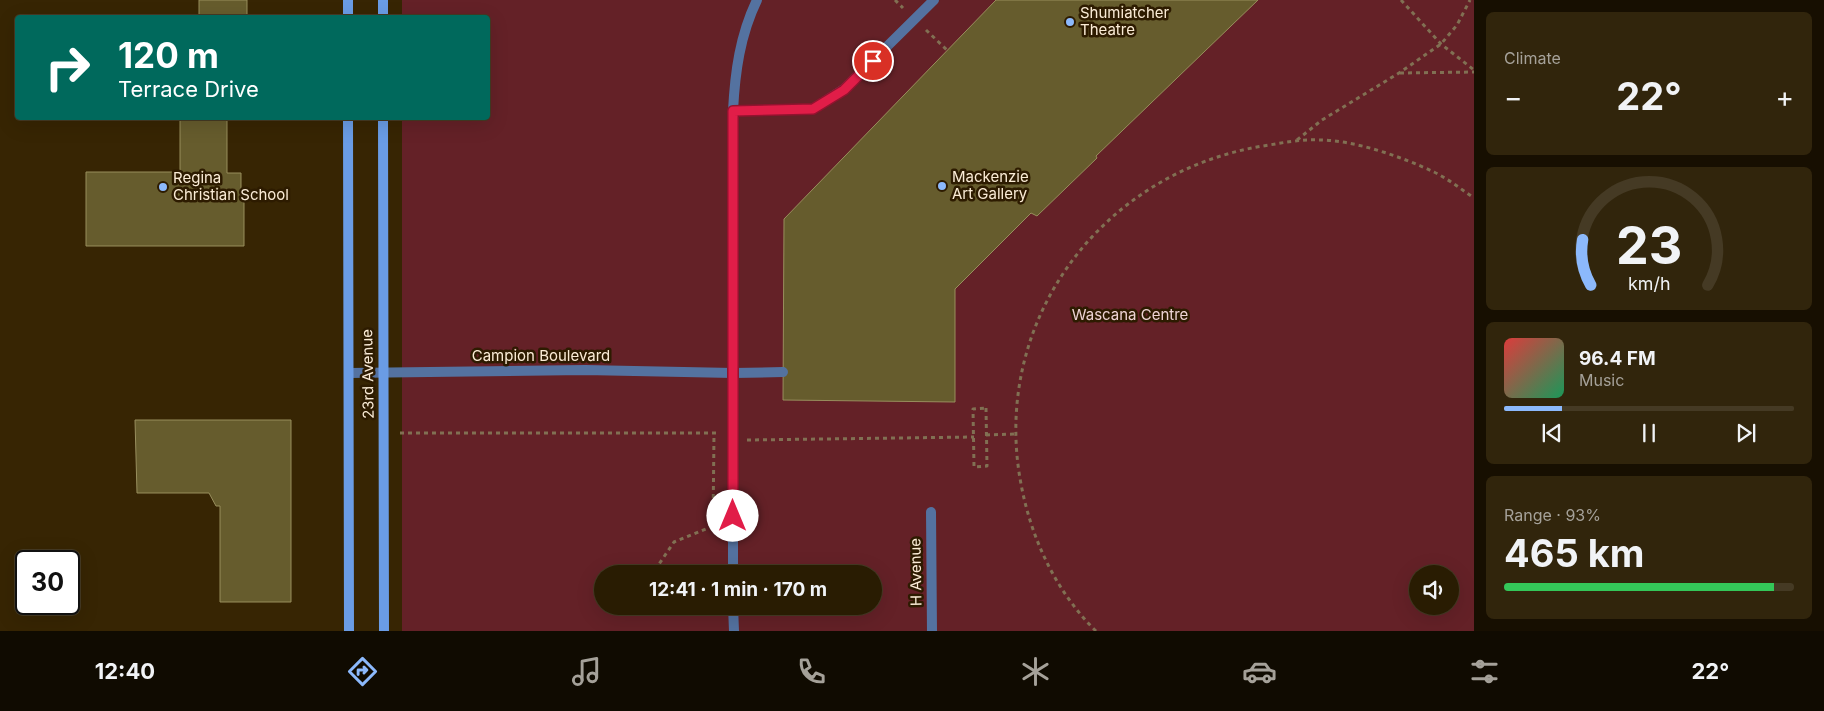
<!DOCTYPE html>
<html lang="en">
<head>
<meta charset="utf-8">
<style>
  :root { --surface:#291c02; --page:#31250c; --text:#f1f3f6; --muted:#a5a199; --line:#453a24; --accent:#8cb9fc }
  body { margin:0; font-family:Inter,sans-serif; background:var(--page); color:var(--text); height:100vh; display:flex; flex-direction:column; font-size:19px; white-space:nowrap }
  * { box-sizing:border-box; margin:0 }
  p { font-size:16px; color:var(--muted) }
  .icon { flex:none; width:28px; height:28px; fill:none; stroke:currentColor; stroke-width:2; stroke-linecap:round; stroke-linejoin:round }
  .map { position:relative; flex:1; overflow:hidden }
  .side { display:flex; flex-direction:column; gap:12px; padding:12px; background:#170f01; width:350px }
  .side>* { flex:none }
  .guide { position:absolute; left:15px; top:15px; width:475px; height:105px; border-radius:5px; box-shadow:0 5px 20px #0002,0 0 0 1px var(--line); background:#00695c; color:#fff; overflow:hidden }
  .buttons { position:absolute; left:1409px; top:565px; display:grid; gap:10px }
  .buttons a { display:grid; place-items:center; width:50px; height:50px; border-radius:50%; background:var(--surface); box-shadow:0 5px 20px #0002,0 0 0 1px var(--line); font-size:25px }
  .speed { position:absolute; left:15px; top:550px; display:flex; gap:10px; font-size:25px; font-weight:700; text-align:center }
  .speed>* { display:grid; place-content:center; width:65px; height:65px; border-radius:50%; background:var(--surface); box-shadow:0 5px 20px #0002,0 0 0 1px var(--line); line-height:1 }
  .speed .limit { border:2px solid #111; border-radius:8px; background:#fff; color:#111 }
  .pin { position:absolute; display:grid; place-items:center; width:42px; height:42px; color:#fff; margin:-21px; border:2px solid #fff; border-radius:50%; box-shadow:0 1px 5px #0007 }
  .me { position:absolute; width:55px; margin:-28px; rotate:0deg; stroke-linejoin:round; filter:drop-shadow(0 0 4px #0008) }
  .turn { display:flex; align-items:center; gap:18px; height:105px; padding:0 20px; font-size:22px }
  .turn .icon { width:65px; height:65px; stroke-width:2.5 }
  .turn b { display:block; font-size:35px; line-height:42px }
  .big { font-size:38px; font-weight:700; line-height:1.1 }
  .side .widget { flex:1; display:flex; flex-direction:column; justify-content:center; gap:8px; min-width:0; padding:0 18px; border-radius:8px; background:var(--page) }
  .side .dial { align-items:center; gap:0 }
  .dial svg { height:130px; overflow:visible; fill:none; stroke:var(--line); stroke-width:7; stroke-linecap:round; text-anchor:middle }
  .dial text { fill:var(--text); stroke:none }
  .song { display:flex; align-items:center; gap:15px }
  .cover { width:60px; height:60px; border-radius:8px; background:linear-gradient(135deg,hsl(0 70% 55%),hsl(150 70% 35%)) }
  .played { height:5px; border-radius:2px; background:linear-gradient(90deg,var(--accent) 20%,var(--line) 20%) }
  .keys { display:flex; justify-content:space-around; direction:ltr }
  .heat { display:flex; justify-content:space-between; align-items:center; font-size:28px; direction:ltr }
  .charge { height:8px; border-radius:4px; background:linear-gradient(90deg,#34c759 93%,var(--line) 0) }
  .trip { position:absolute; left:594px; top:565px; width:288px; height:50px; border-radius:25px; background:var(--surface); box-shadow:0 5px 20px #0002,0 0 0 1px var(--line); font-weight:700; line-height:50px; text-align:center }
  .tabs { display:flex; height:80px; justify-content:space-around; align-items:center; background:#100b01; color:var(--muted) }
  .tabs .icon { width:35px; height:35px }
  .tabs .selected { color:var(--accent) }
  .tabs b { font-size:22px; color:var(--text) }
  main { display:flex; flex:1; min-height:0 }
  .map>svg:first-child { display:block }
  .green { fill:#642127; fill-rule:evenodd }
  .building { fill:#665c2d; stroke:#988e5d }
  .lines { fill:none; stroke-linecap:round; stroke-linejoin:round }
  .path { stroke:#817053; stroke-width:3; stroke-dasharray:4 4; stroke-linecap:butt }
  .service { stroke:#5472a0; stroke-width:10 }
  .minor { stroke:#5472a0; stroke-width:10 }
  .secondary { stroke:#6a9ce5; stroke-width:10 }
  .route-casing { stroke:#92132f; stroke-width:12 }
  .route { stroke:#e11d48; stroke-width:9 }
  .poi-dot { fill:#8cb9fc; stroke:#2d1b00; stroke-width:2 }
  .labels { text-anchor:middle; stroke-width:5; stroke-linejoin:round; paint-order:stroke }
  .poi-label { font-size:15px; fill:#fbecd6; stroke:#2d1b00; text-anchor:start }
  .park-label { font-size:15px; fill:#edd3d3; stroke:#2d1b00 }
  .street-label { font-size:15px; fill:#fbecd6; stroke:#2d1b00 }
</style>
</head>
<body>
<main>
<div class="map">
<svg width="1474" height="631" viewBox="0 0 1474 631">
  <rect width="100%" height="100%" fill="#372503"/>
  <path class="green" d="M402 0H1474V631H402V118H488V18L402 17ZM602 574H872V606H602ZM1418 574H1450V606H1418Z"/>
  <path class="building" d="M199 0H247V18H199Z
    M996 0H1258L1096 156 1097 158 1037 216 1031 213 955 289V402L783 400 784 219Z
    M180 118H227V173H241V200H244V246H86V172H180Z
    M135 420H291V602H220V506H216L209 493H137Z"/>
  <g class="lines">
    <path class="path" d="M895 0 903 8
      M1401 0 1441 44 1474 70
      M926 30 947 50
      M1400 73 1474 72
      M1297 140 1322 120 1399 73 1441 44 1457 25 1470 0
      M986 408 987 466 974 467 973 409Z
      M400 433H718
      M986 435 1015 434
      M747 440 974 437
      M655 570 674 542 713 526 714 433
      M1096 631C1056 592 1031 538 1021 484 990 321 1102 172 1263 146 1282 143 1300 139 1319 140 1355 140 1402 157 1434 172 1448 179 1461 189 1474 198"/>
    <path class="service" d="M733 111 813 109 844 89 934 0
      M349 373 585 370 733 373 783 372
      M931 512 932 631"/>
    <path class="minor" d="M733 574V111C735 72 740 35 757 0
      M733 606 734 631"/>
    <path class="secondary" d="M348 0V18
      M383 18V0
      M348 118 349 631
      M383 118 384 631"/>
  </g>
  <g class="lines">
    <defs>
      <path id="route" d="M733 516V111L813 109 844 90 873 61"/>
    </defs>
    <use href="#route" class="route-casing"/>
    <use href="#route" class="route"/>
  </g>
  <g class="poi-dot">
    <circle cx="1070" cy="22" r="5"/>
    <circle cx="942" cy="186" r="5"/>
    <circle cx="163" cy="187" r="5"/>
  </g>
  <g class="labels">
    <g class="poi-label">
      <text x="1080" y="18">Shumiatcher<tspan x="1080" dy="17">Theatre</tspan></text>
      <text x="952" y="182">Mackenzie<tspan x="952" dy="17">Art Gallery</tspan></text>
      <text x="173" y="183">Regina<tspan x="173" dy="17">Christian School</tspan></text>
    </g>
    <g class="park-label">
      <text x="1130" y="320">Wascana Centre</text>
    </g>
    <g class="street-label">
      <text x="541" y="361">Campion Boulevard</text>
      <text transform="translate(368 374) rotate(-91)" y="5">23rd Avenue</text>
      <text transform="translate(916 572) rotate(-91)" y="5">H Avenue</text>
    </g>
  </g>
</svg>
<div class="buttons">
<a><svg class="icon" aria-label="sound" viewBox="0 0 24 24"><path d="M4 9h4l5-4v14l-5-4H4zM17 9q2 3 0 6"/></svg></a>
</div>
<div class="speed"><div class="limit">30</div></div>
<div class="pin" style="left:873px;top:61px;background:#d93025"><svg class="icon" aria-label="arrive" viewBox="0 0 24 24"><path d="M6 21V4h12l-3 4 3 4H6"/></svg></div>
<svg class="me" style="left:733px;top:516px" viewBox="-20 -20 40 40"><circle r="19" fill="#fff"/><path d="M0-13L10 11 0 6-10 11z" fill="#e11d48"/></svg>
<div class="trip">12:41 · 1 min · 170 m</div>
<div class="guide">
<div class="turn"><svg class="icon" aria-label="right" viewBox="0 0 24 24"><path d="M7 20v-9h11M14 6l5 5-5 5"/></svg><div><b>120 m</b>Terrace Drive</div></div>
</div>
</div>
<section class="side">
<div class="widget"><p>Climate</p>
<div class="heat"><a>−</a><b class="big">22°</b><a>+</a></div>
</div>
<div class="widget dial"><svg viewBox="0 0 100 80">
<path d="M14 69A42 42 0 1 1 86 69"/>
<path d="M14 69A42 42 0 0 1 9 41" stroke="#8cb9fc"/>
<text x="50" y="56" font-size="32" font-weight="700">23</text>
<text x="50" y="72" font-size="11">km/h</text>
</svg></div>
<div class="widget">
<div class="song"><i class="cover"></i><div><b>96.4 FM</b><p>Music</p></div></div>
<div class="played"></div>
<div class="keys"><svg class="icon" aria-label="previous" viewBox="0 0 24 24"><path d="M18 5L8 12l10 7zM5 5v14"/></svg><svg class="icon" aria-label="pause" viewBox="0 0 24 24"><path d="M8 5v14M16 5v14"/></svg><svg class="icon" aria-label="next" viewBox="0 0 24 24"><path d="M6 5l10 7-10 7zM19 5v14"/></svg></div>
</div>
<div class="widget"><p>Range · 93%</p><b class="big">465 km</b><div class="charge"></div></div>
</section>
</main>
<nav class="tabs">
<b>12:40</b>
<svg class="icon selected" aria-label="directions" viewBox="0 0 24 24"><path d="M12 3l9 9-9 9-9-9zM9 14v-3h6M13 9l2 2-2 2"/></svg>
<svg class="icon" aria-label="music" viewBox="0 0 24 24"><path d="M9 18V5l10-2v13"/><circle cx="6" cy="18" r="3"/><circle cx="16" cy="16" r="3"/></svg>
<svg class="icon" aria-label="phone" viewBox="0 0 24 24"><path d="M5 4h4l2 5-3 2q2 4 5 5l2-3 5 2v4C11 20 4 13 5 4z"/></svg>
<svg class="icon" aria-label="climate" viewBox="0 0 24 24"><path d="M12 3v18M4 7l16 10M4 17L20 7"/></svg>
<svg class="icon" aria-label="car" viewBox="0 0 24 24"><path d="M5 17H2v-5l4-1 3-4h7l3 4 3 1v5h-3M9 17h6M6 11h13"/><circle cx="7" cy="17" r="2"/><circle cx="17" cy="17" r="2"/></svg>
<svg class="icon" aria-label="filters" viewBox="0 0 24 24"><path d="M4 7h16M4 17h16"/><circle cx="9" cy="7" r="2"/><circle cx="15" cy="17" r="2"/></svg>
<b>22°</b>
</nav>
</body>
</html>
